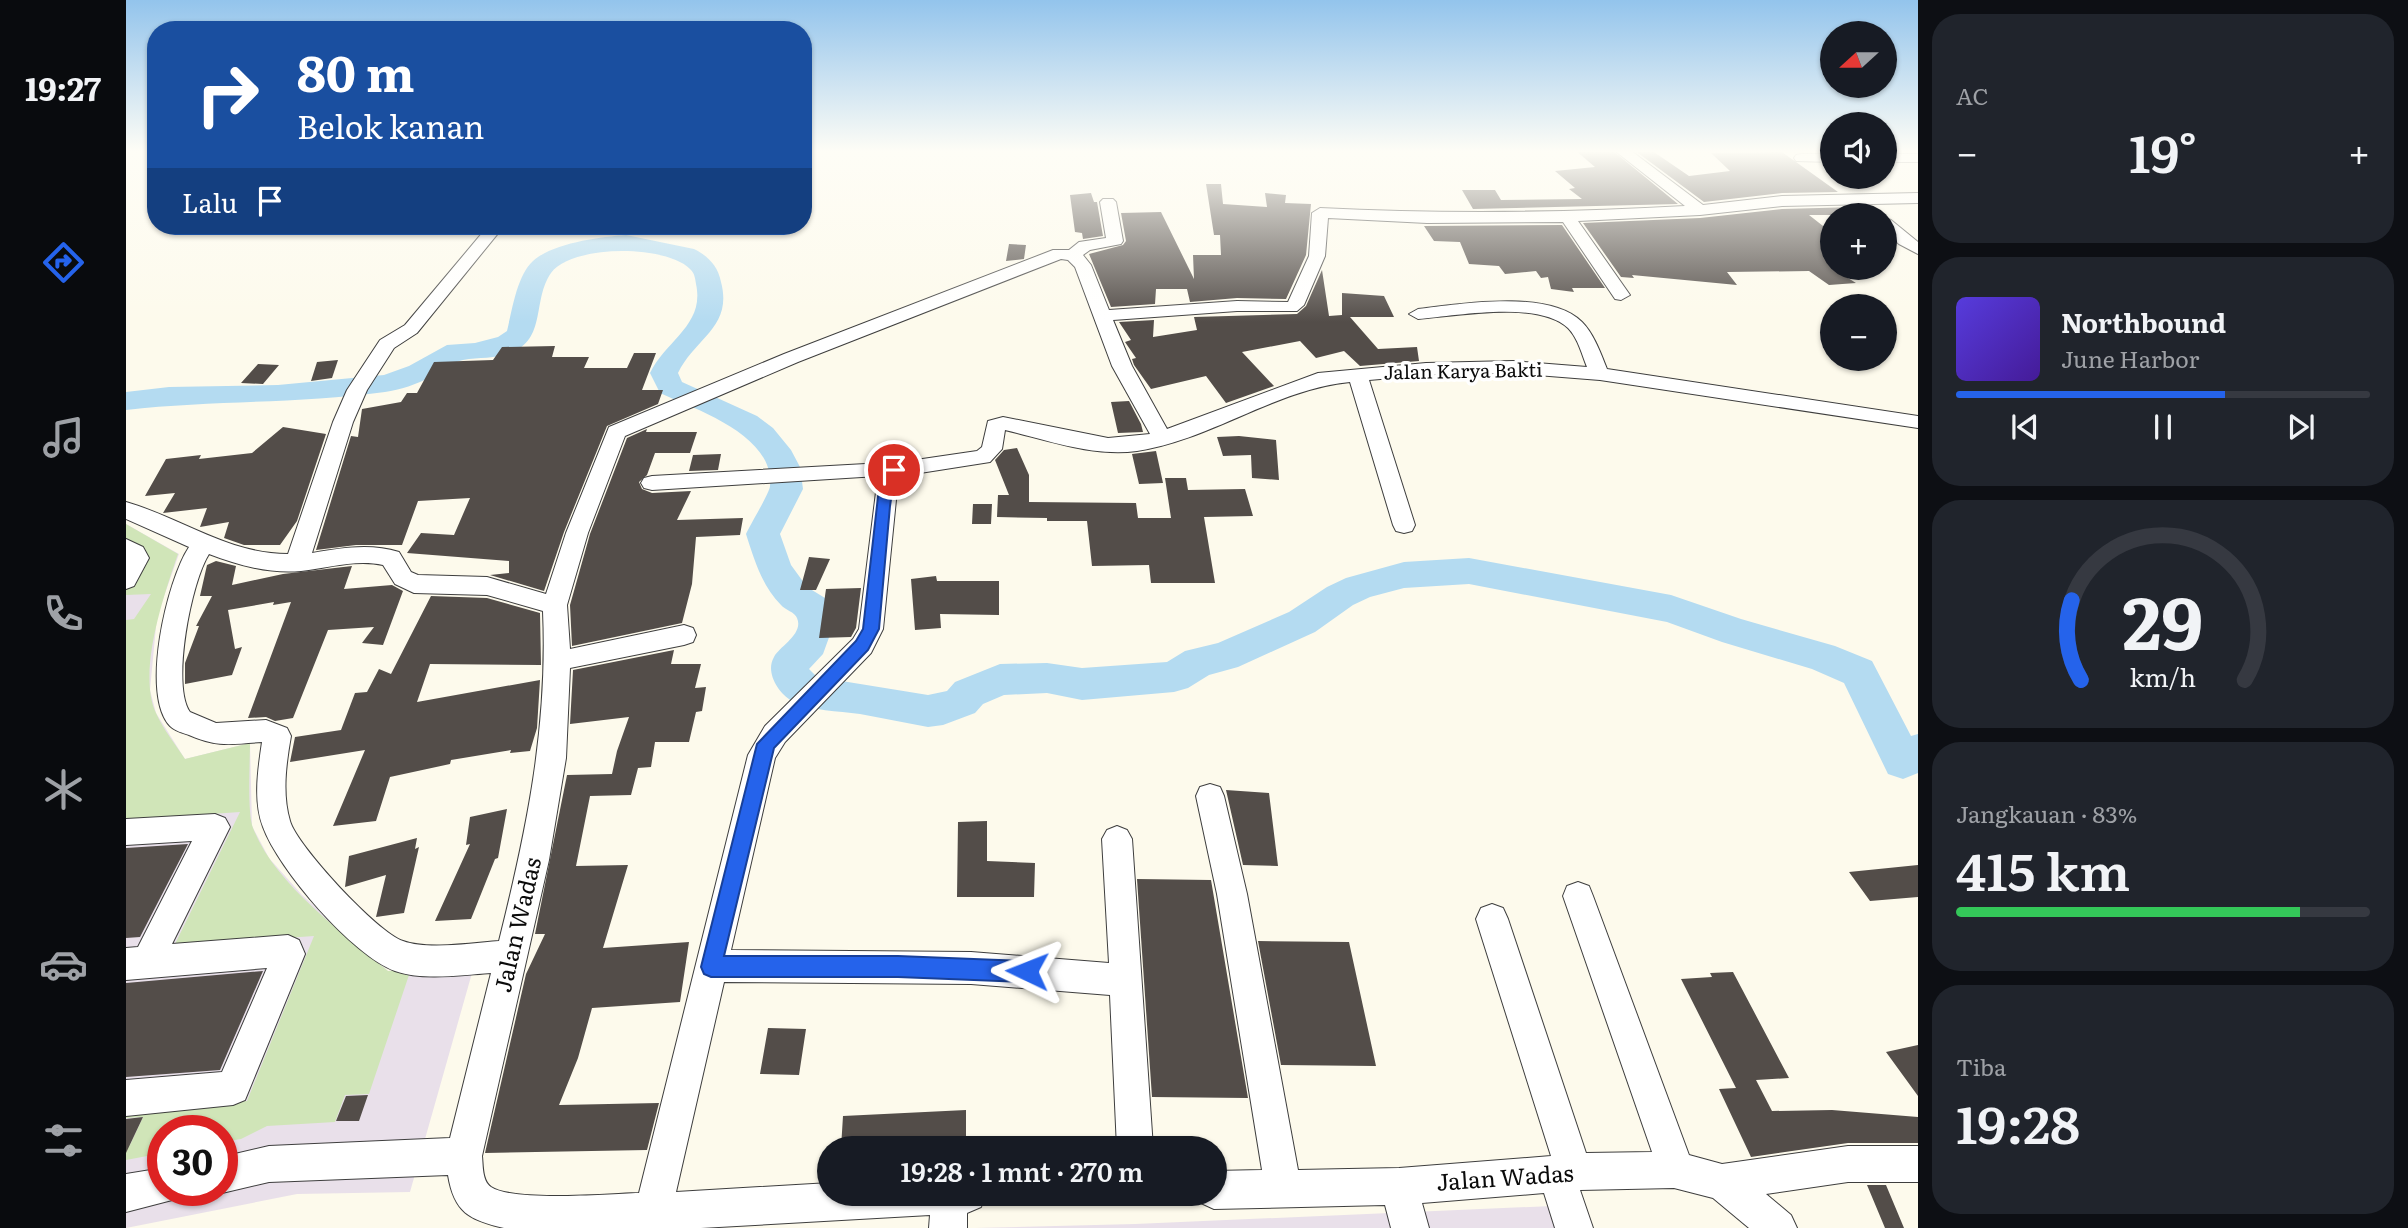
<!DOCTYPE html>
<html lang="id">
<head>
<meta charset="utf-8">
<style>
  :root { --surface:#171b24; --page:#20242c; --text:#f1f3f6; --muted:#9ea1a6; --line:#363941; --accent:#2563eb }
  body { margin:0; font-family:Literata,serif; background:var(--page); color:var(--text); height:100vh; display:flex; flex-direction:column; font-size:26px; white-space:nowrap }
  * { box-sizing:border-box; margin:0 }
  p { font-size:23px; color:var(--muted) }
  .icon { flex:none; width:38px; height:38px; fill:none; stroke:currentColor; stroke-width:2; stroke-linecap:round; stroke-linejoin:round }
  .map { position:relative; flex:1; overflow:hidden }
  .sheet { display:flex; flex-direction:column; gap:14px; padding:14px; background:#0d0f14; width:490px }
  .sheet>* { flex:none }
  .hud { position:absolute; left:21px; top:21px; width:665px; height:214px; border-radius:28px; box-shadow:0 2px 5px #0004; background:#1a4fa0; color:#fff; overflow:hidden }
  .needle { width:46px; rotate:249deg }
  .buttons { position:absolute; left:1694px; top:21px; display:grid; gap:14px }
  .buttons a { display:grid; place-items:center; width:77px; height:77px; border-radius:50%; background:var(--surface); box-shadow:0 2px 5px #0004; font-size:35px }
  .speed { position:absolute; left:21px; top:1115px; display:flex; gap:14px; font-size:35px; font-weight:700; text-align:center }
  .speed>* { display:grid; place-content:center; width:91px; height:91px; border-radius:50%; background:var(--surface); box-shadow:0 2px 5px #0004; line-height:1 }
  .speed .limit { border:10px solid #d22; background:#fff; color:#111 }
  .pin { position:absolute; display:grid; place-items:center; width:60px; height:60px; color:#fff; margin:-30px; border:4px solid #fff; border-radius:50%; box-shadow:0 2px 7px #0007 }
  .me { position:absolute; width:77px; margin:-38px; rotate:272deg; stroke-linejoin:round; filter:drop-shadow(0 0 5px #0008) }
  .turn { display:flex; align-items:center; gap:24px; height:147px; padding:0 35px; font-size:32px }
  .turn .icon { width:91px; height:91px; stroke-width:2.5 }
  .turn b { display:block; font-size:49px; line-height:60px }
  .then { display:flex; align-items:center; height:66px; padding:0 35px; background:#0003; gap:14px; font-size:26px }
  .big { font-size:52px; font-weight:600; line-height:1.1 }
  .sheet .tile { flex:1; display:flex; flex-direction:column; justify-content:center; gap:10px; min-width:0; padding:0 24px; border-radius:28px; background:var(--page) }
  .sheet .dial { align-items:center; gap:0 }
  .dial svg { height:182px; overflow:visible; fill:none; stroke:var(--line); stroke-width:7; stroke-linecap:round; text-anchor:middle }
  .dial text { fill:var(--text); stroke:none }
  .song { display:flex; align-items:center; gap:21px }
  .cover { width:84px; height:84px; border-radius:10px; background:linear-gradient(135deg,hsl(250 70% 55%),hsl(260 70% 35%)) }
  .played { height:7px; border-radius:4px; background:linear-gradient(90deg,var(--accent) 65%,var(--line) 65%) }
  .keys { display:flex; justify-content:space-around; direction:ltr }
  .heat { display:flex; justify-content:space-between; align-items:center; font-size:38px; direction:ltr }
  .charge { height:10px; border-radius:5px; background:linear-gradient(90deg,#34c759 83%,var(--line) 0) }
  .trip { position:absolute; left:691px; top:1136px; width:410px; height:70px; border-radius:35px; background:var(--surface); box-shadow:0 2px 5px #0004; font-weight:600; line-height:70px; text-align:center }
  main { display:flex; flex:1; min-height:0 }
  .dock { display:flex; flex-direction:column; width:126px; justify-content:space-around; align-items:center; background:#090b0e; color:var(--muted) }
  .dock .icon { width:49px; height:49px }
  .dock .active { color:var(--accent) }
  .dock b { font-size:32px; color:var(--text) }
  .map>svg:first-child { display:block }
  .industrial { fill:#e9e0ea; fill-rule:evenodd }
  .green { fill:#d0e5b8 }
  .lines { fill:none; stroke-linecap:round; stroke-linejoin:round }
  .river { fill:#b4dbf1; fill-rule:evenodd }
  .building { fill:#534d49 }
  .minor-casing { stroke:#3e3e3e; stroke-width:2 }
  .minor { fill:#fff; fill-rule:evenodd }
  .route { fill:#2563eb; stroke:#184099; stroke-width:2 }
  .labels { text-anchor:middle; stroke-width:7; stroke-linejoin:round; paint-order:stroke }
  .street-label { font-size:19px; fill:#0b0b0b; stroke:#fff }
  .near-street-label { font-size:23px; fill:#0b0b0b; stroke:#fff }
</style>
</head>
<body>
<main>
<nav class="dock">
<b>19:27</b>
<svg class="icon active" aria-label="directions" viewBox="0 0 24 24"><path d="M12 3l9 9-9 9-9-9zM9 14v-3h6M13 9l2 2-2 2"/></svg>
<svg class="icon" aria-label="music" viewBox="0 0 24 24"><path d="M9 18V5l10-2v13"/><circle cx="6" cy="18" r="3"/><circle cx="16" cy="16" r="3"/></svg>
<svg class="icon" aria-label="phone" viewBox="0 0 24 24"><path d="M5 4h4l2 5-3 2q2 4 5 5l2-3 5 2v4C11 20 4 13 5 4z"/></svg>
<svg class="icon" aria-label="climate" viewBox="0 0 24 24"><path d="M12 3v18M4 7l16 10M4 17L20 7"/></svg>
<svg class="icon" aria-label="car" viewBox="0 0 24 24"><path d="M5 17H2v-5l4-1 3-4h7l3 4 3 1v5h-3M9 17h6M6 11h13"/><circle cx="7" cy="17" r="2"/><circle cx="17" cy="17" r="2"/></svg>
<svg class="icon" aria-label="filters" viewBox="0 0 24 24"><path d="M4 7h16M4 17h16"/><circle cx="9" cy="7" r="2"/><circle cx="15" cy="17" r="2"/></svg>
</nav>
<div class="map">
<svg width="1792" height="1228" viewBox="0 0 1792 1228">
  <rect width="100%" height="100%" fill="#fdfaec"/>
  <path class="industrial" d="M0 524 53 554 31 616 24 690 30 713 59 759 124 743 126 826 143 858 176 895 262 971 321 966 346 973 284 1192 171 1194 0 1228ZM37 1130H96V1190H37Z
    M1449 1205 1457 1228H848L1009 1224Z"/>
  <path class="green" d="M0 524 52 554C38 595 11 672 30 713 37 729 50 745 59 759L124 743C124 763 121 812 127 828 149 885 217 932 262 971L285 969 243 1094 219 1095 209 1122 141 1126 115 1139 96 1142V1130H37V1153L0 1160V1145H4L17 1117 0 1118V1111L121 1101 188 936 48 946 114 812 0 820V620L8 619 25 594 0 595V590L20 561 21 553 0 539Z"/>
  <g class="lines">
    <path class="river" d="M500 235 568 249C582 256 592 266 595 282 607 327 569 338 552 373L556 382 631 416 647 428 665 450 674 467 677 489 654 534 665 565 681 587 699 598 709 621 697 654 683 669 691 677 802 695 821 691 829 682 874 664 921 663 956 668 1041 662 1059 651 1092 643 1163 612 1201 587 1220 578 1278 562 1343 558 1545 595 1615 619 1709 646 1746 661 1785 736 1792 734V773L1777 779 1762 774 1718 683 1686 669 1596 642 1541 622 1343 584 1278 588 1244 597 1227 605 1189 632 1112 667 1083 675 1062 688 1048 692 956 700 921 693 878 695 857 704 849 713 817 725 802 727C779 723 757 718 734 714 711 711 687 711 666 701 652 693 639 672 648 657 654 646 678 634 671 618 669 612 659 610 655 605 636 586 628 559 620 534 624 525 644 492 644 486 649 435 569 409 534 393L524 373C540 340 579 325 570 284 569 278 569 274 564 269 541 245 446 244 425 273 406 300 421 340 384 353 369 359 353 357 337 360 327 362 315 372 305 377 291 384 274 390 259 392 173 404 86 400 0 410V392L43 387 152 385 258 375 283 366 321 345 349 343 372 337 381 331C386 311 391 275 407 261 427 243 474 237 500 235Z"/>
  </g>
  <path class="building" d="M1449 150H1486L1552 204 1347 209 1336 190H1369L1375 200 1456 199 1443 189 1449 188 1429 171 1469 167Z
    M1508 150H1525L1563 176 1604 171 1585 153 1656 152 1712 192 1656 193 1578 202Z
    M1080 184H1095L1097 204 1141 207 1139 193 1160 195 1159 203 1185 204 1180 255 1160 299 1111 298 1064 302 1061 289H1030L1029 304 985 307 963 254 997 245 1000 241 995 213 1035 212 1068 279 1067 255H1095L1094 235H1088Z
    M965 193 968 202H971L977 236 957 239 956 233 949 232 944 195Z
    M1730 207 1739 215H1683L1706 233V268L1730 283 1703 285 1683 271 1601 272 1611 285 1506 275 1508 278 1495 277 1457 223 1574 218 1656 209Z
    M1436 225 1479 288H1446L1448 292 1425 289 1422 277 1415 278 1410 271 1379 274 1373 266 1343 264 1334 242 1308 241 1298 226Z
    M883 244 900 245 898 259 880 261Z
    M1196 270 1203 316 1216 315V293L1258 296 1268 317H1224L1252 349 1291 347 1293 361 1234 366 1218 351 1190 358 1174 341 1116 352 1148 386 1100 403 1080 376 1025 389 1008 365 1006 359 1010 358 999 342 1005 340 993 322 1028 320 1027 337 1071 330 1068 317 1171 314 1180 306Z
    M429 346 426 357H463L458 368H501L508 353H530L516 390H537L532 404 481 426 438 532 418 591 364 575 383 573V561L281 553 295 533 328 535 344 498 292 501 276 545H230L190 550 225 436 232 437 236 409 275 402 281 393H291L308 362 367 360 376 347Z
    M212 360 206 378 185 381 191 362Z
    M132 364 153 365 137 384 115 383Z
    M1003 401 1015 424 1017 432 992 433 985 402Z
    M157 427 200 434 171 521 154 545H118L98 538 103 522 74 527 81 508 37 513 49 493 19 496 40 459 75 455 73 459 126 453Z
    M521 429 520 432H571L564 453H529L521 475 513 482 516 489 526 493 565 491 551 520 617 518 614 535 570 537 566 584 556 623 446 646 444 605 464 534 501 438Z
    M1113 436 1150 440 1153 480 1126 478 1125 455 1097 456 1091 437Z
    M891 448 903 475V502L1010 503 1012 518H1045L1039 478H1060L1062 490 1119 489 1127 516 1078 517 1089 583H1025L1023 565 966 566 961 521H921V518L871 517 872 495H883L869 460 878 450Z
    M1030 451 1037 483 1013 484 1006 454Z
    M595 454 592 470 563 471 567 455Z
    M847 504H866L865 524H846Z
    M683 557 704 559 690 590H674Z
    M90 561 110 566 106 585 157 574 226 566 218 589 266 585 277 591 257 645 236 643 248 627 202 630 167 718 149 721 140 717 122 718 165 602 147 605 148 602 102 610 109 649 116 647 106 675 59 684V663L73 626H70L86 596H74L81 565Z
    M810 576 811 581H873V615L814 614 815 628 789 630 785 579Z
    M735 588 730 628 725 637 693 638 700 589Z
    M305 596 361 598 414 613 415 665 304 664 291 702 414 680 411 728 404 751 384 753 385 750 325 760 324 764 264 777 250 821 207 826 239 750 164 762 169 737 215 730 229 693 241 692 253 669 265 674Z
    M548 650 545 664H575L569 688 580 687 576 711 570 712 563 742H529L525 767 512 768 505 795 464 796 450 866 502 865 477 948 563 942 554 1002 466 1008 452 1058 433 1105 533 1103 521 1150 359 1153 400 974 419 934H409L441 775 486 774 491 751 503 717 444 724 447 670Z
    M1100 790 1143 793 1152 866 1117 865Z
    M381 809 372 858 369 859 345 919 309 921 344 844 340 845 344 817Z
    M861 821V861L909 863 908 897H831L832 822Z
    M291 838 289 849 293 847 278 913 250 917 260 875 219 887 223 856Z
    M62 844 14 937 0 938V848Z
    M1792 865V897L1744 901 1723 872Z
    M1011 879 1085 880 1122 1098 1026 1097Z
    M1132 941 1223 942 1250 1066 1155 1065Z
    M137 971 94 1070 0 1077V983Z
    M1607 972 1663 1078 1630 1080 1646 1111 1706 1110 1792 1117V1143H1722L1625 1157 1593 1089 1610 1088 1555 979 1586 977 1584 973Z
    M642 1028 680 1029 673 1075 634 1074Z
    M1792 1045V1096L1760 1052Z
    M242 1095 233 1121H210L220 1096Z
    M840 1110V1148H715L717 1116Z
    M17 1117 0 1153V1119Z
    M1741 1185H1760L1778 1228H1759Z"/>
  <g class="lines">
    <defs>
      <path id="minor" d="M1488 150H1504L1577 205 1656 196 1792 193V203L1656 206 1574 215 1452 221 1504 295 1495 300 1489 299 1437 222 1301 223 1202 218 1199 256 1178 305 1171 311H1111L987 320 1006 366 1041 429 1192 373 1300 363 1387 361 1461 367C1456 355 1452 338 1442 328 1412 300 1330 316 1292 319L1283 314 1292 309C1334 304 1423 289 1456 322 1468 334 1475 354 1481 369L1792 416V428L1474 380 1387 373 1300 375 1243 380 1289 525 1286 531 1278 533 1270 531 1267 525 1224 382C1150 389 1085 440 1011 451 967 457 921 440 879 430L876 449 864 462 775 476 772 480 757 629 745 653 659 742 649 758 605 950 845 952 983 963 976 839 981 830 991 826 1001 830 1006 839 1027 1148H991L984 995 845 984 598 982 550 1192 704 1183V1194H860L855 1207 841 1213V1228H803L804 1215 575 1228H378C343 1220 328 1212 322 1175L143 1182 96 1193 88 1190H96V1157L143 1146 324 1138 365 973C335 975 298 981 269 971 227 956 152 869 137 827 127 801 132 769 136 742 105 744 93 748 63 735 57 733 49 731 44 726 14 695 41 580 63 547L0 519V502C56 518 102 554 162 554L207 422 221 390 254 340 279 325 362 226H378L291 333 268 348 241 390 227 422 186 553C216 548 244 543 273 552L285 572 292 575 361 577 420 594 440 533 483 427 658 354 927 250H943L953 242 980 238 974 202 977 199H987L990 202 997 241 995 244 964 250 957 255 965 265 983 310 1111 301 1162 302 1183 256 1186 213 1194 208C1317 214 1436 213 1559 206ZM935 259 942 260 949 267 986 366 1024 434 982 438 877 417 862 421 856 447 851 451 776 462 526 476 518 478 515 483 518 488 526 490 752 476 733 629 727 639 639 726 622 755 513 1193C481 1194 388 1202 365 1187 356 1181 357 1165 356 1156L423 860 440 758 444 668 558 645 567 642 570 635 567 628 558 625 444 649 441 605 462 533 499 436 672 362ZM83 554C112 565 143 574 175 571 202 568 230 559 257 565L269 584 288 593 361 595 417 611C422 727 401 829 373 941 346 943 301 950 277 941 252 933 171 846 164 821 156 794 160 764 165 736L161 728 140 720 90 723 64 712C45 686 65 582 83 554Z
        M1675 154H1706V162L1670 161 1668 158 1670 155Z
        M1759 154H1792V162H1759Z
        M1759 218 1765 220 1792 242V254L1773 244 1759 231Z
        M0 539 17 547 23 558 8 586 0 589Z
        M1084 784 1094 787 1098 796 1121 894 1172 1170 1273 1168 1425 1156 1350 919 1355 908 1366 904 1377 908 1382 919 1460 1153 1526 1152 1437 896 1441 886 1452 882 1463 886 1467 896 1563 1155 1596 1164 1722 1146H1792V1182H1722L1640 1194 1665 1215 1671 1228H1623L1587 1198 1548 1188 1454 1190 1467 1228H1429L1418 1193 1296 1203 1303 1228H1265L1259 1205 1088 1209 1075 1203 1071 1194H1088V1171L1136 1170 1091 894 1070 796 1074 787Z
        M89 814 99 818 104 827 46 944 162 935 173 940 179 954 119 1100 107 1105 0 1116V1080L96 1072 141 968 0 980V948L12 947 66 841 0 845V819Z
        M37 1168V1190H54L50 1199 0 1212V1174Z"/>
    </defs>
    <use href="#minor" class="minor-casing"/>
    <use href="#minor" class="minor"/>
  </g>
  <linearGradient id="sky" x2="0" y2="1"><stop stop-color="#93c4ec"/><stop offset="0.47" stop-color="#fefdf6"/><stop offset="1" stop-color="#fefdf6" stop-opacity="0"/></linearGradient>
  <rect width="1792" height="322" fill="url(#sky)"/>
  <path class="route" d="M768 465 774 470 768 479 764 506 753 629 742 650 648 748 598 956H772L901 961 908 964 911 971 908 979 901 982 772 977H585L578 974 575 967 631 744 730 641 737 629 754 479 763 466Z"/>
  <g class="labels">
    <g class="street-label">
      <text transform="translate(1337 371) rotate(-1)" y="7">Jalan Karya Bakti</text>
    </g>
    <g class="near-street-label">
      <text transform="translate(392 925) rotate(-77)" y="8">Jalan Wadas</text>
      <text transform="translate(1379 1178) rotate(-4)" y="8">Jalan Wadas</text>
    </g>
  </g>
</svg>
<div class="buttons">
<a><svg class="needle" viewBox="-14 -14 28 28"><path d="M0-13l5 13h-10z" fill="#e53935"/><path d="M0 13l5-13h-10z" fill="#9ea1a6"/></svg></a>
<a><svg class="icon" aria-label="sound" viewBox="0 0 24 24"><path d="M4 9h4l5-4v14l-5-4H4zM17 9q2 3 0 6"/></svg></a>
<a>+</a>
<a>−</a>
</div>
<div class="speed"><div class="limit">30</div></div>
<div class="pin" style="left:768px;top:470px;background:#d93025"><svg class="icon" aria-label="arrive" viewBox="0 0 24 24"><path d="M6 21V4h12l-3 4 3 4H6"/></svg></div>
<svg class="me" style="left:901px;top:971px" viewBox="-20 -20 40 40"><path d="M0-17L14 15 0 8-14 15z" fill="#2563eb" stroke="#fff" stroke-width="4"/></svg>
<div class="trip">19:28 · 1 mnt · 270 m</div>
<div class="hud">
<div class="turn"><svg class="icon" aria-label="right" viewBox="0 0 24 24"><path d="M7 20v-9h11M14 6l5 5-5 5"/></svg><div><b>80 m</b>Belok kanan</div></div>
<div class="then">Lalu<svg class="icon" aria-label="arrive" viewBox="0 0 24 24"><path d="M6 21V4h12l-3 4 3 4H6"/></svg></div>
</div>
</div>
<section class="sheet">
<div class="tile"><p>AC</p>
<div class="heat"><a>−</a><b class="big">19°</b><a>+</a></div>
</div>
<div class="tile">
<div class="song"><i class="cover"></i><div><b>Northbound</b><p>June Harbor</p></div></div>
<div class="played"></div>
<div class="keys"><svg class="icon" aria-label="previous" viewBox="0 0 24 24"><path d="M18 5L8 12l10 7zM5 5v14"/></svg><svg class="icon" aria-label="pause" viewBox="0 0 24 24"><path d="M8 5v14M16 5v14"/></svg><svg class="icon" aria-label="next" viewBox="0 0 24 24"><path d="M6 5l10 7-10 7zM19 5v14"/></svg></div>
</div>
<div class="tile dial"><svg viewBox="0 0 100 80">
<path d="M14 69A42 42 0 1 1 86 69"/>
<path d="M14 69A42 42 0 0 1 10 34" stroke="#2563eb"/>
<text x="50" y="56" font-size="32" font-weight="700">29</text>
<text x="50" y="72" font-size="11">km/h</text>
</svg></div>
<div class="tile"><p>Jangkauan · 83%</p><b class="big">415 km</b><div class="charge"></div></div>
<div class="tile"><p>Tiba</p><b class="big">19:28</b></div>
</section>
</main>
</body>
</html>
